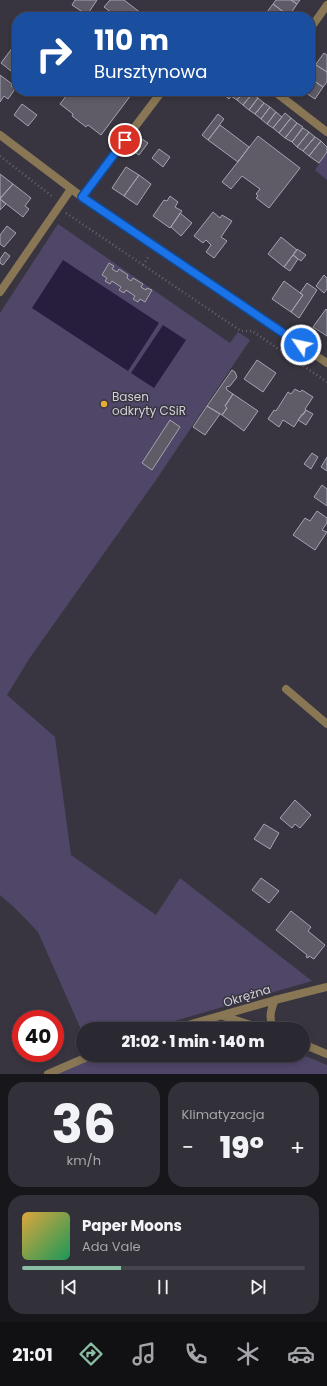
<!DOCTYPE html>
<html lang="pl">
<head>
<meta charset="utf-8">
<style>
  :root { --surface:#2a2830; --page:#323038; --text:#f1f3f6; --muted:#a5a6ab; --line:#46444c; --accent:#8abfa5 }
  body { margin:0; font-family:Poppins,sans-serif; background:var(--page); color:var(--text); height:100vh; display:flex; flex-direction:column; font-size:15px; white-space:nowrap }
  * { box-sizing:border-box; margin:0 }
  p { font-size:13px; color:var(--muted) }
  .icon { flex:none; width:22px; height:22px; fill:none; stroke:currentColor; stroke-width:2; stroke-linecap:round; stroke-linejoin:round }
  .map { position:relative; height:1074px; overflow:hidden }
  .side { display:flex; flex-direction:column; gap:8px; padding:8px; background:#17161a; flex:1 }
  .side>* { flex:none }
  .top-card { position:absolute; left:12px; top:12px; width:303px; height:84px; border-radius:16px; box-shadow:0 2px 6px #0003,0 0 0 1px var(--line); background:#1a4fa0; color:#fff; overflow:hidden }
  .speed { position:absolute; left:12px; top:1010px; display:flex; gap:8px; font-size:20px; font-weight:700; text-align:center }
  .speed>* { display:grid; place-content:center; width:52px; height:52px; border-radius:50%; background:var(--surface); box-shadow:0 2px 6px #0003,0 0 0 1px var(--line); line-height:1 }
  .speed .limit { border:6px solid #d22; background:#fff; color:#111 }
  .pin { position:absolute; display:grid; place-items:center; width:34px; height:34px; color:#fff; margin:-17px; border:2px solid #fff; border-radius:50%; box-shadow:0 1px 4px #0007 }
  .me { position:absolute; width:44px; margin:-22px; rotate:304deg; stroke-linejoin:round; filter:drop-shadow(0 0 3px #0008) }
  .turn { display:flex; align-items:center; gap:14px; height:84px; padding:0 16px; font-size:18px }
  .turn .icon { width:52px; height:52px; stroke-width:2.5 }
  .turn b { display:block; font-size:28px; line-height:34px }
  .big { font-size:30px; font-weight:800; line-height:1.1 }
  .side .tile { flex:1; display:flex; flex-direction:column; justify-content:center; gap:6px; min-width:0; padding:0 14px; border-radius:16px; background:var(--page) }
  .side .dial { align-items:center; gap:0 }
  .dial b { font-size:52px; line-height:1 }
  .song { display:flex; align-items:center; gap:12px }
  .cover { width:48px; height:48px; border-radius:6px; background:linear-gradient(135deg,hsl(40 70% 55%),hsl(150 70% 35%)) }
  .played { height:4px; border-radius:2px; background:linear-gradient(90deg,var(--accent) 35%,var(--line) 35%) }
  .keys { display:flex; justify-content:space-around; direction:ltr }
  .heat { display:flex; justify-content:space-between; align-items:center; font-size:22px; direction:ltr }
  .side .tiles { flex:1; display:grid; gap:8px; grid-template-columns:1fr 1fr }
  .tile:last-child { grid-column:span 2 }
  .trip { position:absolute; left:76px; top:1022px; width:234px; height:40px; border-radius:20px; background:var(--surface); box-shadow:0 2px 6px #0003,0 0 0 1px var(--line); font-weight:800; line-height:40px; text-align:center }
  .dock { display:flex; height:64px; justify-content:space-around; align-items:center; background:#111013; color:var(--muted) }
  .dock .icon { width:28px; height:28px }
  .dock .selected { color:var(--accent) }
  .dock b { font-size:18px; color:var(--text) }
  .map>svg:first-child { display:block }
  .green { fill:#504668 }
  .water { fill:#271d3c }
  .building { fill:#5f5c68; stroke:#a6a3b0 }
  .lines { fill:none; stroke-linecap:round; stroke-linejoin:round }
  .path { stroke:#67646e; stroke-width:2.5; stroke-dasharray:1 3; stroke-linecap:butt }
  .service { stroke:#887654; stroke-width:8 }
  .minor { stroke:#887654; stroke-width:8 }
  .tertiary { stroke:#887654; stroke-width:8 }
  .route-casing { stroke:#114b97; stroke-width:10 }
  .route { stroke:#1a73e8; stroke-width:7 }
  .poi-dot { fill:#e5ad36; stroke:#383540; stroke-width:1.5 }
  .labels { text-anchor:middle; stroke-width:3; stroke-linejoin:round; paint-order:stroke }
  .poi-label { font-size:12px; fill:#d3d1d8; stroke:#383540; text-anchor:start }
  .street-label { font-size:12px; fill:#d3d1d8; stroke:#383540 }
</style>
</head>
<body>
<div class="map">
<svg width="327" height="1074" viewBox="0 0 327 1074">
  <rect width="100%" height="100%" fill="#383540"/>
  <path class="green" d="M327 152V180L315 170Z
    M58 224 230 343 238 332 250 340 156 480 29 659 7 695 55 737 71 855 156 915 180 878 312 981 147 1029H83V1034L38 932 15 908 0 895V313Z
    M214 1026 234 1029H192L200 1027Z
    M104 1055H303L327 1065V1074H55Z"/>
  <path class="water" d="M63 260 159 323 128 371 32 308Z
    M163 325 186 340 154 388 131 373Z"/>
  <path class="building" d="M75 0H97L87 15 72 5Z
    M110 0H124L146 17H117L104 7Z
    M276 0H291L297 4 289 16 273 4Z
    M291 0H300L297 4Z
    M273 4 289 16 288 17 264 16Z
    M16 43 17 63 11 71 1 63Z
    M324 53 327 55V72L313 63 316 64Z
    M313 63 327 72V82L323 87 310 78V72L315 65Z
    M0 75 12 84 11 86 15 89 8 99 4 96 0 102Z
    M310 78 323 87 315 99 303 91H310Z
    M70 91H134L101 135 88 125 86 127 72 116 73 114 60 104Z
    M225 91H235L229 99 223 94Z
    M235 91H245L237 100 231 96Z
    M245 91H249L252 94 243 105 237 100Z
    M252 94 258 98 249 110 243 105Z
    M258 98 264 103 255 114 249 110Z
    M264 103 270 107 261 119 255 114Z
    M22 104 37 115 28 126 14 115Z
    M270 107 276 112 267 124 261 119Z
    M276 112 282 117 273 128 267 124Z
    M285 113 291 118 279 133 273 128Z
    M218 114 224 119 208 140 202 135Z
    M291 118 297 123 285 138 279 133Z
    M297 123 303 127 292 142 285 138Z
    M220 125 249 147 238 162 208 140Z
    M303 128 309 132 297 147 292 142Z
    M309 132 315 137 303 151 297 147Z
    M258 136 300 168 269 208 256 198 258 196 256 194 260 189 242 176 231 189 222 182Z
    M315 137 321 141 309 156 303 151Z
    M142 139 148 143 139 155 133 151Z
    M321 141 327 147V152L319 163 309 156Z
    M159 149 170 157 163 167 152 158Z
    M126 167 139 175 124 196 112 188Z
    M0 174 13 184 0 198Z
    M139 175 151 184 137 205 124 196Z
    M13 184 31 198 25 206 29 209 23 217 0 199Z
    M170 196 178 202 175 207 182 211 170 228 153 216 164 200 167 201Z
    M0 199 6 204 0 210Z
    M213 212 220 218 222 215 232 221 221 237 227 241 214 258 206 252 211 245 206 240 203 243 194 236Z
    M180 213 192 223 181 236 171 227Z
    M7 226 16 233 4 247 0 244V235Z
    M281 237 297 250 284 267 268 254Z
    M297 249 306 255 301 261 293 255Z
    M5 252 10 256 3 265 0 263V259Z
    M293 255 298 259 290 271 284 267Z
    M109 263 114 266 112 269 117 272 119 269 128 275 127 278 131 281 133 278 143 284 141 287 146 290 147 288 152 290 145 302 140 299 138 302 133 299 135 296 126 290 124 293 119 290 121 287 112 281 110 284 105 281 107 278 102 275Z
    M324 275 327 278V289L324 293 316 286Z
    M284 281 303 295 291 312 272 299Z
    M307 283 317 290 299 318 291 312 303 295 300 293Z
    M326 309 327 310V336L313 327Z
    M257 360 276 373 263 392 244 379Z
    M232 370 235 372 237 377 230 386 226 387 227 390 233 394 225 406 227 408 222 415 207 406Z
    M295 389 300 392 302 390 313 397 305 409 306 410 303 415 302 414 294 427 283 420 279 427 268 419 274 410 276 411 288 392 291 394Z
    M233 394 258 411 244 431 222 415 227 408 225 406Z
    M207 406 220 414 205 435 193 427Z
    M306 410 313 414 306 425 298 420Z
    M170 420 180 427 152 470 142 463Z
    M312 453 318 457 311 469 304 464Z
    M327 457V471L321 467Z
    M322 485 327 489V506L314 497Z
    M317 511 327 518V523L322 530 327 532 315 550 293 535 305 518 310 521Z
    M295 800 311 815 300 828 295 824 292 828 280 818Z
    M264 824 279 833 270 849 254 839Z
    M261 878 279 891 269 903 252 890Z
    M291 911 311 927 308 931 325 945 314 959 309 956 308 958 306 957 307 955 276 930Z"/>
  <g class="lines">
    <path class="path" d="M0 156 53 197
      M66 213 241 331H252L327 382
      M143 265 149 256"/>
    <path class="service" d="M0 292 71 189"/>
    <path class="minor" d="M310 29 327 5
      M274 91 327 132
      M82 197 162 91
      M286 689 327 724
      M223 1016 263 1029
      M174 1029 275 1000 327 987
      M273 1029C269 1018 270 1011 275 1000
      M303 1044 327 1054
      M48 1074 92 1055"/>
    <path class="tertiary" d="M0 135 82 197 327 363"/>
  </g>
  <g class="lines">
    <defs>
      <path id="route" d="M125 140 82 197 301 345"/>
    </defs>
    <use href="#route" class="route-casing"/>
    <use href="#route" class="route"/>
  </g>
  <circle class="poi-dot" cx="104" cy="404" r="4"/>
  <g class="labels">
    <g class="poi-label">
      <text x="112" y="401">Basen<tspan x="112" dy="14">odkryty CSiR</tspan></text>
    </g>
    <g class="street-label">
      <text transform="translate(247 996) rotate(-17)" y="4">Okrężna</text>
    </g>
  </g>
</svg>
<div class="speed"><div class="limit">40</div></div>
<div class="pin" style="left:125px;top:140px;background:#d93025"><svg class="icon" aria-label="arrive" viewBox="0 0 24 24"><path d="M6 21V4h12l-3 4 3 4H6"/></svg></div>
<svg class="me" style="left:301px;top:345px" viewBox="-20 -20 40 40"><circle r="17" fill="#1a73e8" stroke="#fff" stroke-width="3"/><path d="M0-11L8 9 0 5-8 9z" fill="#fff"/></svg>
<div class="trip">21:02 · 1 min · 140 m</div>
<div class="top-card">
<div class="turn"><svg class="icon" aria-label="right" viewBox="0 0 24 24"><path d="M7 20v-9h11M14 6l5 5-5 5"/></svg><div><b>110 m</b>Bursztynowa</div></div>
</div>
</div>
<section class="side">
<div class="tiles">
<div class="tile dial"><b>36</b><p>km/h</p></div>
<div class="tile"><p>Klimatyzacja</p>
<div class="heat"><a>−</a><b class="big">19°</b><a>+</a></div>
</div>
<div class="tile">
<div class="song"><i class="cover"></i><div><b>Paper Moons</b><p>Ada Vale</p></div></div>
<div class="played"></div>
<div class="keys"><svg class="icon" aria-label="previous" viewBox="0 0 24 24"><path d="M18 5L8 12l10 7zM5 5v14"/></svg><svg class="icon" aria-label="pause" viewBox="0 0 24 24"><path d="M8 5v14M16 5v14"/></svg><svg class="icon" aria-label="next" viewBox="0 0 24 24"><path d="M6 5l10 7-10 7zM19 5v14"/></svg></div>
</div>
</div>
</section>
<nav class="dock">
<b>21:01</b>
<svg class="icon selected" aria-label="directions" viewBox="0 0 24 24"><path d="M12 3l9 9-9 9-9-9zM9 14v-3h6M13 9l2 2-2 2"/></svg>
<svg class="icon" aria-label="music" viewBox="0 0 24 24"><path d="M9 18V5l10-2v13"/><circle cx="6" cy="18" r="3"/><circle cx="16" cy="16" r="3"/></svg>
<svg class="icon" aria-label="phone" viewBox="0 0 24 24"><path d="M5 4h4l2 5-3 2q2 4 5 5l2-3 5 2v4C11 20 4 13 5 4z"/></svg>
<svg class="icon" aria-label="climate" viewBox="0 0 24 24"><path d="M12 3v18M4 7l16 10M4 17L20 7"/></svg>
<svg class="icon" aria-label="car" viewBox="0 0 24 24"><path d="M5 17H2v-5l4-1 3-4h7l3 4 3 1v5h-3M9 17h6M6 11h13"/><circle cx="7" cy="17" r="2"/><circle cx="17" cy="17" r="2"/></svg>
</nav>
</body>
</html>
